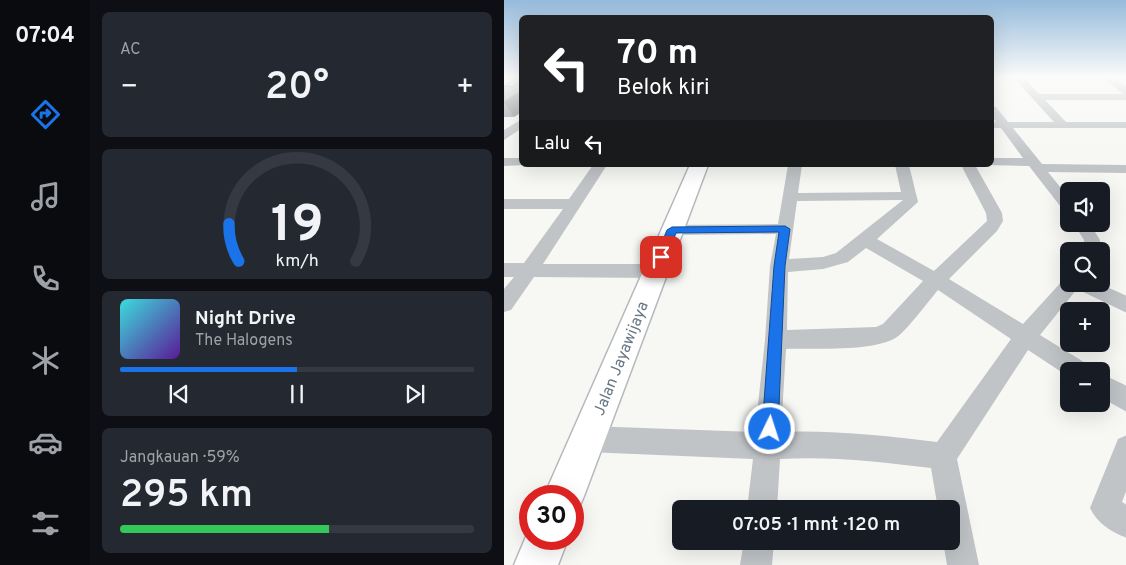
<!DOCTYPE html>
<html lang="id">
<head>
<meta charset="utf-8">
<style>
  :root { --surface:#171b24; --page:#242831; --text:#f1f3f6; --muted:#9ea1a6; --line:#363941; --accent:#1a73e8 }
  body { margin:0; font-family:Overpass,sans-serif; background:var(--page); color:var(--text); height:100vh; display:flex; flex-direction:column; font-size:19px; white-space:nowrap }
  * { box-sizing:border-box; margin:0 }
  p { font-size:16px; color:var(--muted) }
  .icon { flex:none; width:28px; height:28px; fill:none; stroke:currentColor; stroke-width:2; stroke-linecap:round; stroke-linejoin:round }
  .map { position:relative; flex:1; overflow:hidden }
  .details { display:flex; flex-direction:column; gap:12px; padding:12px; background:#0d0f14; width:414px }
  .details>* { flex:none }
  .hud { position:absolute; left:15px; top:15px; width:475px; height:152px; border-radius:8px; box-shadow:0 5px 20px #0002; background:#202124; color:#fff; overflow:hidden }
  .tools { position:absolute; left:556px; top:182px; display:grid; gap:10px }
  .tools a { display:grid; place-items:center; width:50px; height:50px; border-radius:8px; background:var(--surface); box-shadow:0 5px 20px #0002; font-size:25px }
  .speed { position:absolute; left:15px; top:485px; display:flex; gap:10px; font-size:25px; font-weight:700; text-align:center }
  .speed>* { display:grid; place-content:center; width:65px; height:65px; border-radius:50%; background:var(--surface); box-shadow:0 5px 20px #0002; line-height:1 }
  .speed .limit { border:8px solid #d22; background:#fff; color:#111 }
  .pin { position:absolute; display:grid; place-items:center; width:42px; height:42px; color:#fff; margin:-21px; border-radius:10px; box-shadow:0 2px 8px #0006 }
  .me { position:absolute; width:55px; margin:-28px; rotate:4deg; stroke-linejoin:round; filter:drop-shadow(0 0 4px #0008) }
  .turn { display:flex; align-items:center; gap:18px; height:105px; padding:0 15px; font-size:22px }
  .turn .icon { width:65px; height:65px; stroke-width:2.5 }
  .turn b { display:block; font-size:35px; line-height:42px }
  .then { display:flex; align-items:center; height:48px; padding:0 15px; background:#0003; gap:10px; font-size:19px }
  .big { font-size:38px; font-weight:600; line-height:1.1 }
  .details .tile { flex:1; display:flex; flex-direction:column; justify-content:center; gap:8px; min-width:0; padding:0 18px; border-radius:8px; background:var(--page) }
  .details .dial { align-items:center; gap:0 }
  .dial svg { height:130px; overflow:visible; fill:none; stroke:var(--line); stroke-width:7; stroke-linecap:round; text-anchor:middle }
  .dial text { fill:var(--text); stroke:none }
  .song { display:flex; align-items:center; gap:15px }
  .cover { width:60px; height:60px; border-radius:8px; background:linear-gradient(135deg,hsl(180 70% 55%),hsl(270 70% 35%)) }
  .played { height:5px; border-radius:2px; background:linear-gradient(90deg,var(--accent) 50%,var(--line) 50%) }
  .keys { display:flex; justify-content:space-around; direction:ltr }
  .heat { display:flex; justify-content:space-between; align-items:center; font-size:28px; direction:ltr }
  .charge { height:8px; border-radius:4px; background:linear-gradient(90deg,#34c759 59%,var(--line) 0) }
  .trip { position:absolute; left:168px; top:500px; width:288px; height:50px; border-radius:8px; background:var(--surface); box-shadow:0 5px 20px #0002; font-weight:600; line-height:50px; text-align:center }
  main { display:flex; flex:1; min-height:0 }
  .tab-bar { display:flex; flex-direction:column; width:90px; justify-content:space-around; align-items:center; background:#090b0e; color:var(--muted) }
  .tab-bar .icon { width:35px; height:35px }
  .tab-bar .on { color:var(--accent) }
  .tab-bar b { font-size:22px; color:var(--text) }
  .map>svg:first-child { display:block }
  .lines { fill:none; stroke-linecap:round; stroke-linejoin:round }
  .secondary-casing { stroke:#b4b9be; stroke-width:3 }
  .minor { fill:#c0c4c7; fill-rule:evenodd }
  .secondary { fill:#fff; fill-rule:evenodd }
  .wall { fill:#8f969c }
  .shaded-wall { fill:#747a7f }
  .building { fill:#a6afb5; stroke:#747a7f }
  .route { fill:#1a73e8; stroke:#114b97 }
  .labels { text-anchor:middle; stroke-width:5; stroke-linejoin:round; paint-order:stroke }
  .street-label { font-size:16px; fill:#667684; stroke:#fff }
</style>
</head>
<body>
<main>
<nav class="tab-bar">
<b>07:04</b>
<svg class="icon on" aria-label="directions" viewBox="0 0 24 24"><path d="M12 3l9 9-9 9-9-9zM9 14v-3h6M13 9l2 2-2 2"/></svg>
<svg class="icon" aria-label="music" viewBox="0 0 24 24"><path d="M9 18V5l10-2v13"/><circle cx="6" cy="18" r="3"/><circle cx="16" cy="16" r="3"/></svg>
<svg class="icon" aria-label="phone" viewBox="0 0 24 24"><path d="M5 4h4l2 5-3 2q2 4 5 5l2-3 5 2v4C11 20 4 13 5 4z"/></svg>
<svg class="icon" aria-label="climate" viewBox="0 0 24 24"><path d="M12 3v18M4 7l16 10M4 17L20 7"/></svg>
<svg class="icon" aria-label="car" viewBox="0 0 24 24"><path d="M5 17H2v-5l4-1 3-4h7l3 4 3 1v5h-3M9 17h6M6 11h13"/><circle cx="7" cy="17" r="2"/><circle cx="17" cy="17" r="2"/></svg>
<svg class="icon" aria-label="filters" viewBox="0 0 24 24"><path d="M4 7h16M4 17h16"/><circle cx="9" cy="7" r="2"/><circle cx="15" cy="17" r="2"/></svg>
</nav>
<section class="details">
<div class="tile"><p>AC</p>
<div class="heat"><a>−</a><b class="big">20°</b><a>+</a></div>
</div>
<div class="tile dial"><svg viewBox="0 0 100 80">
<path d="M14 69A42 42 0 1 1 86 69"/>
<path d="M14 69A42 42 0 0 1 8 46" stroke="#1a73e8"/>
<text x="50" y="56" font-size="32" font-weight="700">19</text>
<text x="50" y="72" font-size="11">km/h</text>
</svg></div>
<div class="tile">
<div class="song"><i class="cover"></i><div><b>Night Drive</b><p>The Halogens</p></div></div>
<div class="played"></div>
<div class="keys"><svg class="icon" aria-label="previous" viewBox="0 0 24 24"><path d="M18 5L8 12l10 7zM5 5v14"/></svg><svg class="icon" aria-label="pause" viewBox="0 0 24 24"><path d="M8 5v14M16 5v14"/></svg><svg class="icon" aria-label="next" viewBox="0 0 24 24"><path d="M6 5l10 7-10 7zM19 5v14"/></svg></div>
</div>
<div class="tile"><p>Jangkauan · 59%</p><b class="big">295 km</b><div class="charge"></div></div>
</section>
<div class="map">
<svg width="623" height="565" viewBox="0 0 623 565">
  <rect width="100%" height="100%" fill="#f7f7f4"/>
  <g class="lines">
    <defs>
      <path id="secondary" d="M186 165H204L80 496 74 510 69 512V496H40Z
        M26 527V539H64L54 565H10Z"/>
    </defs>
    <use href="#secondary" class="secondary-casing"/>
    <path class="minor" d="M10 77H18V81L0 92V85Z
      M509 77H519L535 94H619L598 77H609L623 87V100H541L562 122H623V128H509L538 164 623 165V173L544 172 565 198V213L560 211 525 166 484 165H488V158H519L497 128H488V122H492L488 116V106L492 107 504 122H550Z
      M18 119V128L0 140V130Z
      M0 158H18V165H22L0 166Z
      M89 165H103L39 264H152L158 266 161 271 158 276 152 278 30 277 7 310 0 312V289L10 277H0V263H20L59 209H0V199H65Z
      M284 165H298L294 193 397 192 391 165H405L414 202 373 239 430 271 483 221 482 213 457 165H471L498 213 499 221 493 231 445 279 519 324 560 279 565 277V284H596L623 296V313L573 289 536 335 583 364 586 371H565V377L524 350 453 459 475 565H443L439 541H446V509H434L427 468C377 462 327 456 276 459L273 509H243L249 459 83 452 74 448 70 439 74 430 83 426 251 432 261 340 266 266 272 234 168 235 162 234 160 230 162 226 168 225 274 224ZM399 200 332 253 319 257 285 259 293 201ZM362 248 419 281 379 324 372 327 283 330 284 272 319 269 344 262ZM434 290 507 339 433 442C381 436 330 430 277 432L282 349C310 348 371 352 393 337 405 328 423 303 434 290Z
      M570 224H586L596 240 595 251H579L580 240Z
      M598 374 623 386V412L598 398Z
      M623 435V489L618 502 623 505V538C607 532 593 523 586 508L614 439Z
      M240 541H270L268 565H236Z"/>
    <use href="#secondary" class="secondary"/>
  </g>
  <path class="wall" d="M0 86 10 117H0Z"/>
  <path class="shaded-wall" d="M18 90V112L10 117 0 102Z"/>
  <path class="building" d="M11 84H18V90L0 102V86L9 87Z"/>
  <linearGradient id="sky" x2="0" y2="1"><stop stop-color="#95badb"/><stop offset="0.49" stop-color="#fbfbfa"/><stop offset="1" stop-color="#fbfbfa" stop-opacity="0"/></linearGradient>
  <rect width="623" height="157" fill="url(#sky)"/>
  <path class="route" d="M281 226 286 229 281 266 274 429 271 434 266 437 260 434 258 429 270 266 275 232 172 233 161 260H153L152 257 163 230 168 227Z"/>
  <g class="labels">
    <g class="street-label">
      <text transform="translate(116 358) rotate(-68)" y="6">Jalan Jayawijaya</text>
    </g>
  </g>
</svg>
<div class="tools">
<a><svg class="icon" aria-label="sound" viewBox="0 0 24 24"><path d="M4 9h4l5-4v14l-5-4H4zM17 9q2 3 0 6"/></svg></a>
<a><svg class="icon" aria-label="search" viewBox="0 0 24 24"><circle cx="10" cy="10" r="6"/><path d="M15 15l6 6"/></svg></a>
<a>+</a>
<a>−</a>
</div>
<div class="speed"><div class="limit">30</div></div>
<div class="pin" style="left:157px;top:257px;background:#d93025"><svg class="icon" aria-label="arrive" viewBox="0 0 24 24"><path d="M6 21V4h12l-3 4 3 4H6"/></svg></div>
<svg class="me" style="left:266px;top:429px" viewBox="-20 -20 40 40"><circle r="17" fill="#1a73e8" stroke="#fff" stroke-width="3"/><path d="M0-11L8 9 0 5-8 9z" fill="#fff"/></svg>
<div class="trip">07:05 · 1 mnt · 120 m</div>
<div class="hud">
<div class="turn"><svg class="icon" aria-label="left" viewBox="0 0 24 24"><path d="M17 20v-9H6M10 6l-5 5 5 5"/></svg><div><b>70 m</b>Belok kiri</div></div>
<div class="then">Lalu<svg class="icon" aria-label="left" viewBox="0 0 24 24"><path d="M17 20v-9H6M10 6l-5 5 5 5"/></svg></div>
</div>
</div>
</main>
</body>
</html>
